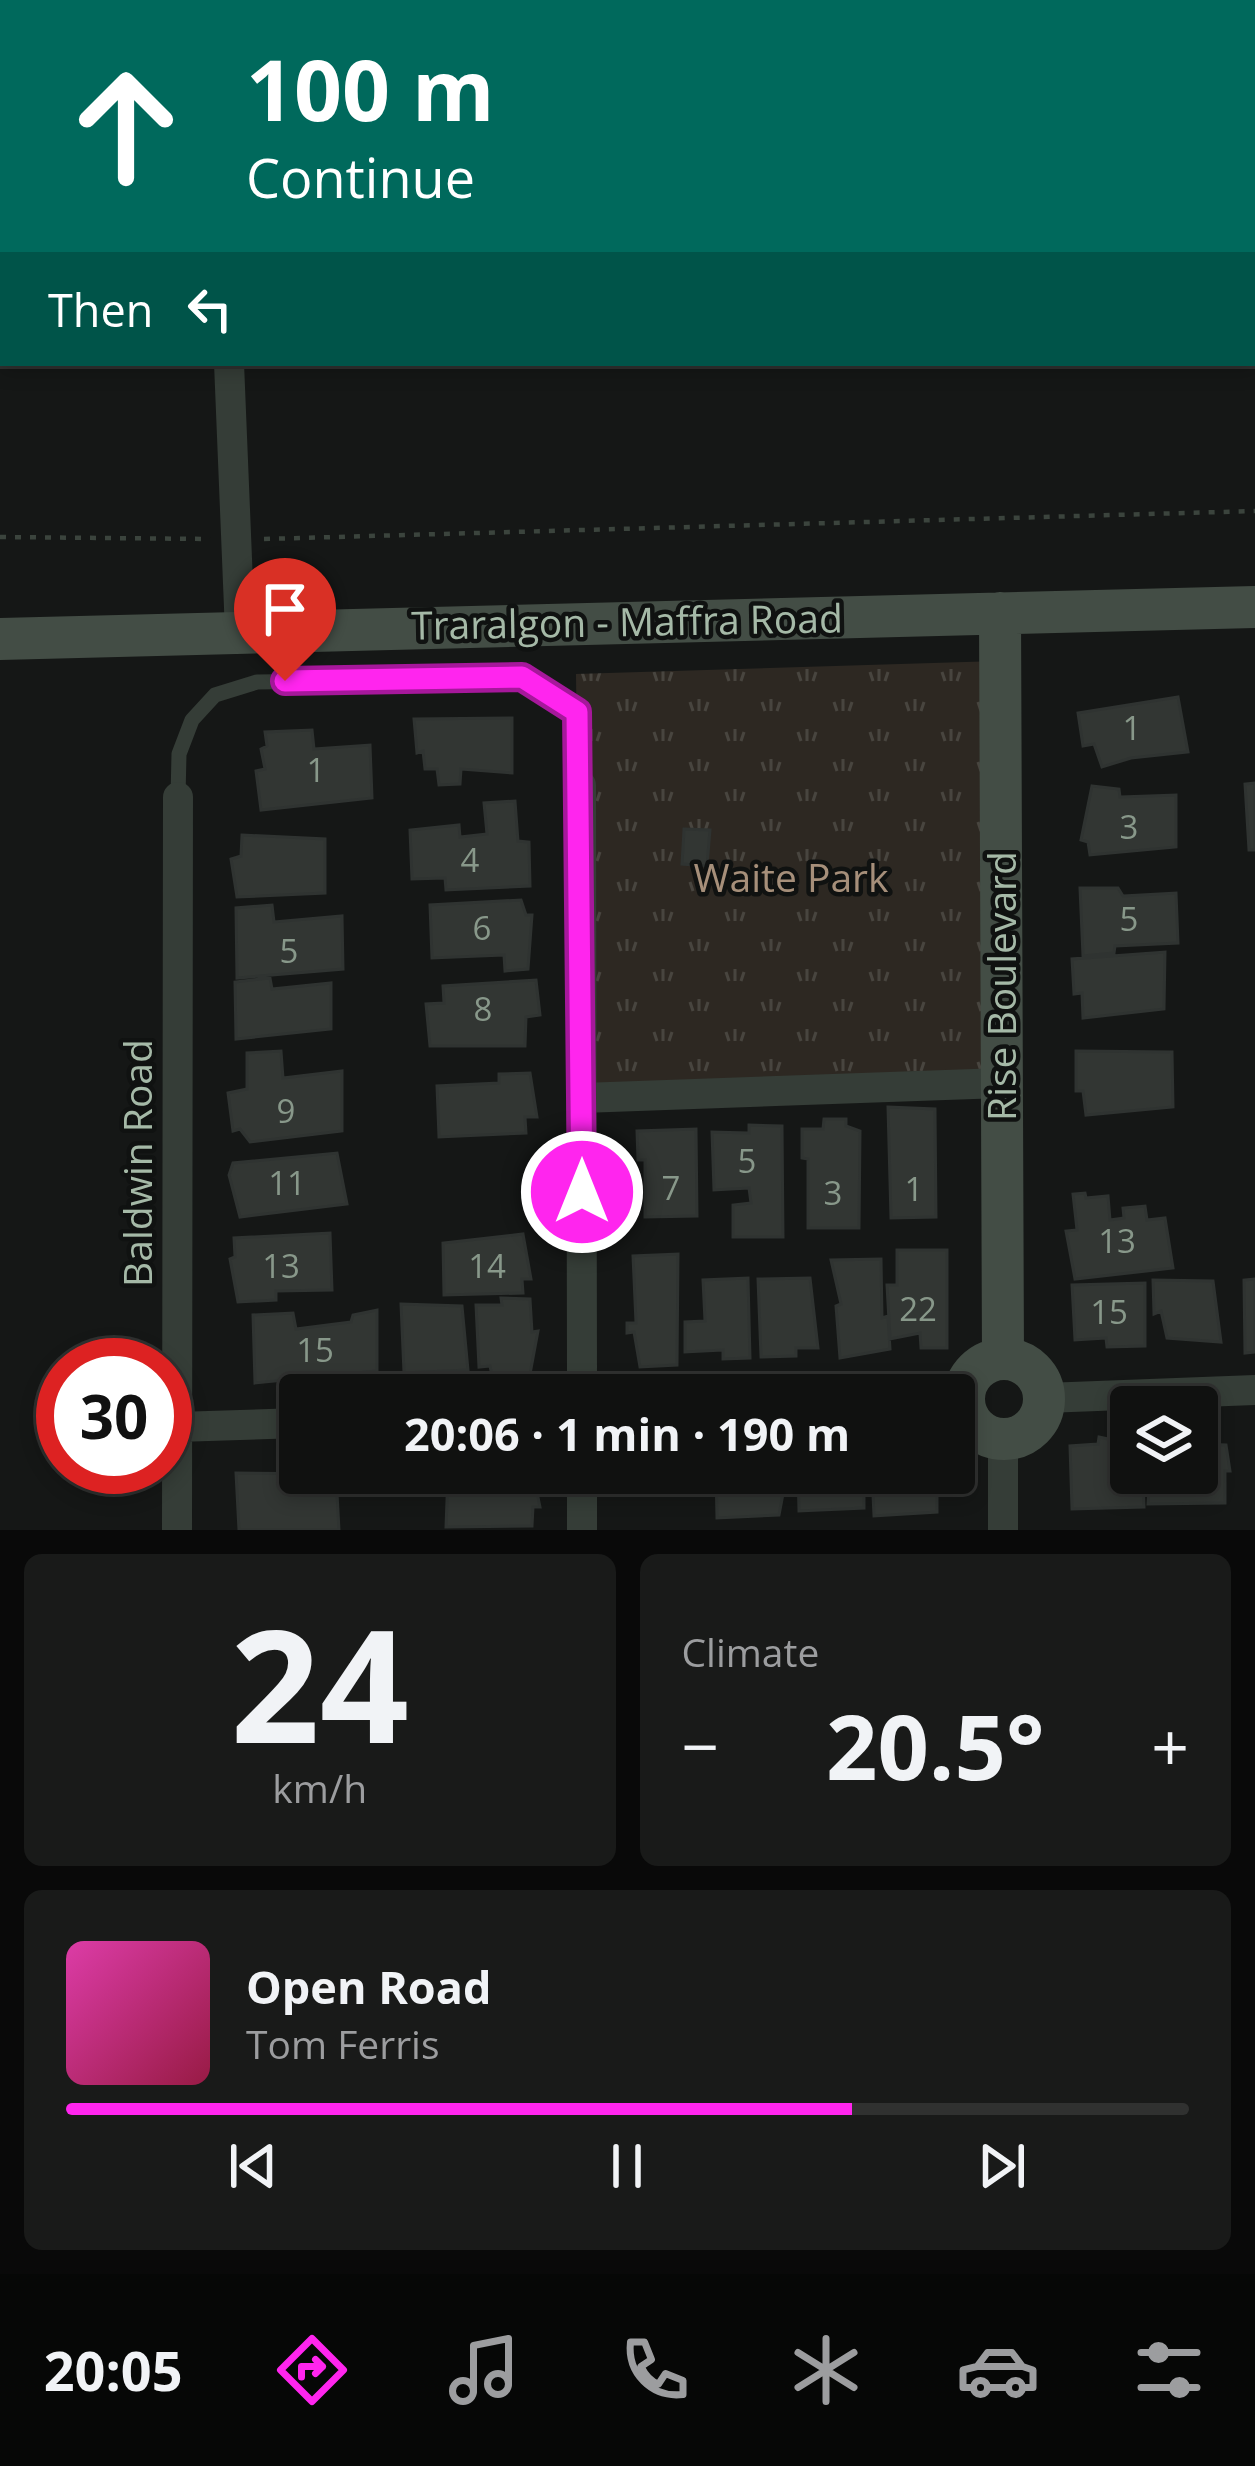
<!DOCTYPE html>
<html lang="en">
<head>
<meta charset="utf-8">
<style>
  :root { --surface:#101110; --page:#191a19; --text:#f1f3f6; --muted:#9c9d9f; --line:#303130; --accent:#ff25ee }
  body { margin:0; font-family:"Open Sans",sans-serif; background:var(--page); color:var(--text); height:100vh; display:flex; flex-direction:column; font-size:45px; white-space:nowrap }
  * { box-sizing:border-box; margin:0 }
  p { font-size:39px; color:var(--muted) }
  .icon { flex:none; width:66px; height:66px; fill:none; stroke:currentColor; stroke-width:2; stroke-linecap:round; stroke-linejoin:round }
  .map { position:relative; height:1530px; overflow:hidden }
  .sheet { display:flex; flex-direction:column; gap:24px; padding:24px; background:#090909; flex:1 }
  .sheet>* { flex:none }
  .guide { position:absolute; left:0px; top:0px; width:1257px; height:366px; box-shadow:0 6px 18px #0003,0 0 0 3px var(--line); background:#00695c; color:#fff; overflow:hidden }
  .buttons { position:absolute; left:1110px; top:1386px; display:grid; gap:24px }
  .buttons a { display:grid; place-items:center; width:108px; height:108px; border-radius:12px; background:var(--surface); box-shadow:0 6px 18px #0003,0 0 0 3px var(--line); font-size:60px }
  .speed { position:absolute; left:36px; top:1338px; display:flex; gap:24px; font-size:60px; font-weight:700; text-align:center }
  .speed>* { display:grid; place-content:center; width:156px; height:156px; border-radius:50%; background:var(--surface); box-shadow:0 6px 18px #0003,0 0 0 3px var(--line); line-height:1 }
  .speed .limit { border:18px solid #d22; background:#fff; color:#111 }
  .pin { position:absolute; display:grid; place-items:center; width:102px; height:102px; color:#fff; margin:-123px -51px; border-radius:50% 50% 50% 0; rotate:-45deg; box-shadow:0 0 12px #0007 }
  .pin .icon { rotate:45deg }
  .me { position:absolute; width:132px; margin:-66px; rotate:0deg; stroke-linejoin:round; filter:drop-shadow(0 0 9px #0008) }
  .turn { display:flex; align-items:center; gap:42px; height:252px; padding:0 48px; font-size:54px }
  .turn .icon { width:156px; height:156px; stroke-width:2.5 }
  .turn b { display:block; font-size:84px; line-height:102px }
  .then { display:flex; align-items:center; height:114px; padding:0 48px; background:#0003; gap:24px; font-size:45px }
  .big { font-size:90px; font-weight:700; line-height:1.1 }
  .sheet .card { flex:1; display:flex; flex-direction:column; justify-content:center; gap:18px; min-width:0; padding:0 42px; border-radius:18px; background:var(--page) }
  .sheet .dial { align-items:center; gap:0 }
  .dial b { font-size:156px; line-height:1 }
  .song { display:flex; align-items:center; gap:36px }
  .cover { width:144px; height:144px; border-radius:18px; background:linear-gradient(135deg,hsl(320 70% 55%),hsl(340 70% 35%)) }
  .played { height:12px; border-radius:6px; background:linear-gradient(90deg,var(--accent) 70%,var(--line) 70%) }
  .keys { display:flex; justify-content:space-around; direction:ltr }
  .heat { display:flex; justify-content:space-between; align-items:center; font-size:66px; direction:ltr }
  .sheet .tiles { flex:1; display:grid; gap:24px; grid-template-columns:1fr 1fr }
  .card:last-child { grid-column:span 2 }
  .trip { position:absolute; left:279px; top:1374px; width:696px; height:120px; border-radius:12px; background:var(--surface); box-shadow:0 6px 18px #0003,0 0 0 3px var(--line); font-weight:700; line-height:120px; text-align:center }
  .dock { display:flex; height:192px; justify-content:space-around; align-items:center; background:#060706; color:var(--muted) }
  .dock .icon { width:84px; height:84px }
  .dock .current { color:var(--accent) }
  .dock b { font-size:54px; color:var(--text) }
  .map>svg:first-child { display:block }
  .park { fill:url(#park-tufts) }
  .building { fill:#323633; stroke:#2f3331; stroke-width:3 }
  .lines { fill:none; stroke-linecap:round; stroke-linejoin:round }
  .path { stroke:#3b443d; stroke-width:4.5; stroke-dasharray:6 9; stroke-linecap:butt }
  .lane { stroke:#353d37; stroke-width:15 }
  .street { stroke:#353d37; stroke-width:30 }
  .secondary { stroke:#434d45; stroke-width:42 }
  .route-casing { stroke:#a6189b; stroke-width:30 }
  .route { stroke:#ff25ee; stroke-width:21 }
  .labels { text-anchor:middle; stroke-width:9; stroke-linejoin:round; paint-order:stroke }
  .number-label { font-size:33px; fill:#88988a }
  .street-label { font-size:39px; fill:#a5b9a7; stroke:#101211 }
  .park-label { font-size:39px; fill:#a68f7a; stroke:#101211 }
</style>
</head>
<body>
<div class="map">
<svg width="1255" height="1530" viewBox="0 0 1255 1530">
  <defs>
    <pattern id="park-tufts" width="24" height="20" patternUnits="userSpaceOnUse" patternTransform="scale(3)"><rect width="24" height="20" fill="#2d2822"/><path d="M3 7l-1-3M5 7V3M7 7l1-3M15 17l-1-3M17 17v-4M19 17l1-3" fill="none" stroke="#48453f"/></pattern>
  </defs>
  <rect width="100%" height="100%" fill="#151716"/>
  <path class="park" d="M999 661 1002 1083 582 1098 576 674Z"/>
  <path class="building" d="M1178 697 1188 752 1131 758 1102 767 1094 744 1083 746 1078 713Z
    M512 718V773L461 769 460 784 439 785 437 769H425L423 751 417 753 414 719Z
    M312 730 314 749 370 745 372 798 261 810 256 771 265 769 261 749 267 746 265 732Z
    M1255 783V850H1249L1245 784Z
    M1092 786 1119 789 1120 797 1176 795V847L1090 855 1088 842 1081 840Z
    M515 801 518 841 529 842 530 886 446 890 445 878 412 879 410 830 459 825 460 837 487 834 484 803Z
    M684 829 710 830 707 866 682 864Z
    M242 835 325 839V893L237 897 231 859 241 856Z
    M1080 888H1118L1123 896 1176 893 1178 943 1115 946 1114 953 1083 956Z
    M521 900 526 915H532L528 969 505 971 504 955 432 958 430 905Z
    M272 905 274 922 342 916 343 969 237 978 236 908Z
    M1165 952 1164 1009 1083 1018 1082 993 1074 994 1072 959Z
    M270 978 272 989 331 983V1029L236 1039 235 982Z
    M536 980 540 1015 526 1017 525 1046H430L426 1004 444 1003 443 986Z
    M281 1051 283 1078 342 1071V1131L250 1142 240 1129 233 1131 228 1093 247 1089V1053Z
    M1076 1051 1172 1052 1173 1107 1086 1115 1083 1091H1076Z
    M530 1073 537 1117H525L526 1133 439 1137 437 1086 499 1083V1074Z
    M888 1107 935 1109 936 1217 891 1218Z
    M824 1119H846V1126L860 1131 859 1228H808V1159L802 1158V1129H823Z
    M749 1125 782 1126 783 1237H733V1205L751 1203 749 1188 714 1190 712 1132 749 1133Z
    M696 1129 697 1216 645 1217V1160H638L637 1131Z
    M337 1153 347 1204 240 1217 229 1175 233 1163Z
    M1085 1193 1086 1198 1108 1196 1110 1220 1124 1218 1123 1208 1145 1206 1147 1220 1165 1218 1173 1268 1075 1279 1066 1231 1077 1230 1073 1194Z
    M330 1233 332 1290 276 1291V1300L238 1302 230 1259 235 1257 234 1238Z
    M523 1234 531 1279H522L523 1293 444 1295 443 1243Z
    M897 1250H947V1348H921L920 1333 890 1339 887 1285H897Z
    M678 1254 677 1365 640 1367 634 1332 627 1333V1323H636L633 1256Z
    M881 1259 882 1318 888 1316 890 1349 840 1358 836 1306 841 1304 831 1260Z
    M748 1278 750 1358 723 1359V1350L685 1352V1322L705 1321 703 1280Z
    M810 1278 818 1348H796V1356L761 1357 758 1279Z
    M1255 1279V1352L1245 1353 1244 1280Z
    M1153 1280 1213 1281 1221 1342 1167 1338 1161 1311 1154 1314Z
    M1145 1283V1346L1107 1347 1106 1338 1075 1340 1072 1285Z
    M501 1298 530 1299 532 1332 538 1331 530 1374 492 1376 490 1366 479 1367 476 1305H502Z
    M401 1304 462 1306 468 1370 404 1373Z
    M377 1310V1371L255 1383 253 1315 293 1313 296 1329 351 1322 353 1315Z
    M1099 1437 1131 1444V1473H1143L1144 1507 1072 1509 1070 1446 1098 1444Z
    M1197 1444 1226 1445 1230 1471H1225V1503L1148 1504 1150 1473H1197Z
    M236 1473 336 1474 339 1530H239Z
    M448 1473H533L540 1507H533L532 1526 446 1527Z
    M716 1473H787L779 1515 717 1518Z
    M798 1473H864V1508L799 1511Z
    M872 1473H945L946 1484H937V1512L874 1516Z"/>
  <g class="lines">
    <path class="path" d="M0 537 210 539
      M264 539 1255 511"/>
    <path class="lane" d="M178 797 179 754 192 720 215 695 257 682 522 678 576 712 581 785"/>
    <path class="street" d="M215 0V3
      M229 363 240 632
      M581 785 582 1381
      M582 1098 1002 1083
      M557 1395 582 1381 608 1395
      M1045 1398 1255 1390
      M954 1400H963
      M177 1427 300 1423
      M1003 1440V1530
      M582 1473V1530
      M177 1530 178 797"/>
    <path class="secondary" d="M1000 613 1003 1358
      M0 639 1255 607
      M964 1399a40 40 0 1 1 80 0a40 40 0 1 1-80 0Z"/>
  </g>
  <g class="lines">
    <defs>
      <path id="route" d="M285 681 522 677 577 712 582 1192"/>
    </defs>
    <use href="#route" class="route-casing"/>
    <use href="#route" class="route"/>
  </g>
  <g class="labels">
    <g class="number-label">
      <text x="1132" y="740">1</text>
      <text x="316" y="782">1</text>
      <text x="1129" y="839">3</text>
      <text x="470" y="872">4</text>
      <text x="1129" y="931">5</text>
      <text x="482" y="940">6</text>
      <text x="289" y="963">5</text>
      <text x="483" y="1021">8</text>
      <text x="286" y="1123">9</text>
      <text x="747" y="1173">5</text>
      <text x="287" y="1195">11</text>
      <text x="671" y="1200">7</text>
      <text x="914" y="1201">1</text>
      <text x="833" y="1205">3</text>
      <text x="1117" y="1253">13</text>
      <text x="281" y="1278">13</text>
      <text x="487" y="1278">14</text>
      <text x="918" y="1321">22</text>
      <text x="1109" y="1324">15</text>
      <text x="315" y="1362">15</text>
    </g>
    <g class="street-label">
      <text transform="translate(627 622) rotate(-1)" y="14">Traralgon - Maffra Road</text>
      <text transform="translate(1002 986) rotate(-90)" y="14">Rise Boulevard</text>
      <text transform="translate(138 1163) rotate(-90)" y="14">Baldwin Road</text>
    </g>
    <g class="park-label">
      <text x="791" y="892">Waite Park</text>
    </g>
  </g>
</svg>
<div class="buttons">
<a><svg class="icon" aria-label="layers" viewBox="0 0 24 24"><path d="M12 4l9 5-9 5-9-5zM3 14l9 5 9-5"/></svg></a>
</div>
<div class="speed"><div class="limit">30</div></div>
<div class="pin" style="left:285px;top:681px;background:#d93025"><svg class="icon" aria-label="arrive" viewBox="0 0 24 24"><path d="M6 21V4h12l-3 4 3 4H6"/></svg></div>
<svg class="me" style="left:582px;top:1192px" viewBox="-20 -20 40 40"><circle r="17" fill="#ff25ee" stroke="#fff" stroke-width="3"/><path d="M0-11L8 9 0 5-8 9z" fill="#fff"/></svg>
<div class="trip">20:06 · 1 min · 190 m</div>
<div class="guide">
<div class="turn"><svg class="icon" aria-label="ahead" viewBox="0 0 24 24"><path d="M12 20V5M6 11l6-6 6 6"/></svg><div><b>100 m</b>Continue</div></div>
<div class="then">Then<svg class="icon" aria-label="left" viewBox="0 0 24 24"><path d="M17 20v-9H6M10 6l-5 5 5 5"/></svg></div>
</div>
</div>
<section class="sheet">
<div class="tiles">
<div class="card dial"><b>24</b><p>km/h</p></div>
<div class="card"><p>Climate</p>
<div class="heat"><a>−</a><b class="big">20.5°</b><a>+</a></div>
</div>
<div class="card">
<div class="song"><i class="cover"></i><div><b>Open Road</b><p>Tom Ferris</p></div></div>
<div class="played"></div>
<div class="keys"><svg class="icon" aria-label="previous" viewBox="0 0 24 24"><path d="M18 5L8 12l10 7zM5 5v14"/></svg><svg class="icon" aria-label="pause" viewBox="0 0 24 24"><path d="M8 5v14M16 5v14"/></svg><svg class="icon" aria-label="next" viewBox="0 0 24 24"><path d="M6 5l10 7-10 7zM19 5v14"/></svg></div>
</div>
</div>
</section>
<nav class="dock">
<b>20:05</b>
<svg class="icon current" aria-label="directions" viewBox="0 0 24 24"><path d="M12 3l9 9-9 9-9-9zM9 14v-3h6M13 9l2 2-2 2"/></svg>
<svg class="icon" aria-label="music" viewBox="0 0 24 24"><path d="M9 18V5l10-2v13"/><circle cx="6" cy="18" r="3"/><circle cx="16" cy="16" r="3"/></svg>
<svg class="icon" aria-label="phone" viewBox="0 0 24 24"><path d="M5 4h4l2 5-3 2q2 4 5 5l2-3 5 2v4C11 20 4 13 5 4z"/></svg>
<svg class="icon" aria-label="climate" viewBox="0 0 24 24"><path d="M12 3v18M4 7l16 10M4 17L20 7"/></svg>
<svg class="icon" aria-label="car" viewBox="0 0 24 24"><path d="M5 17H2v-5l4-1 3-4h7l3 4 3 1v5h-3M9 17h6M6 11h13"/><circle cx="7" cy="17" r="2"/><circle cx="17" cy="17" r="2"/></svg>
<svg class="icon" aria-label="filters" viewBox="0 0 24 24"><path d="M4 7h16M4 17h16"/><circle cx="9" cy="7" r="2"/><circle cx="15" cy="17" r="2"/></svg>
</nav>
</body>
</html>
